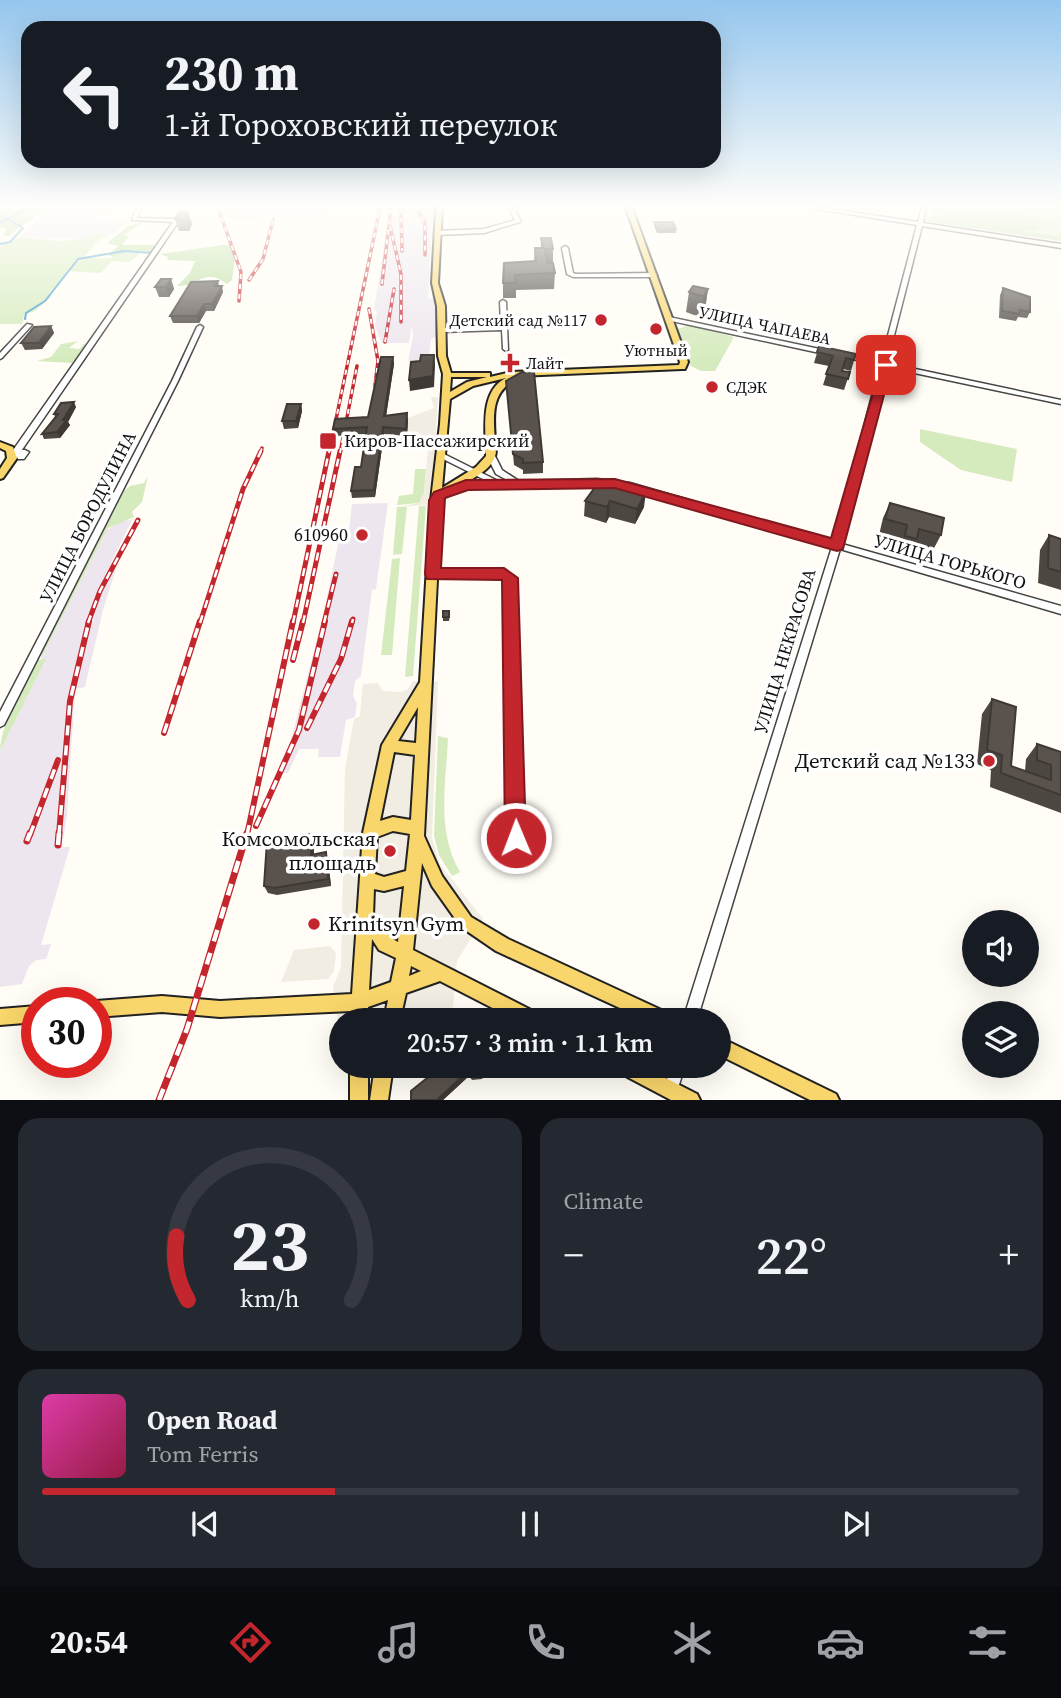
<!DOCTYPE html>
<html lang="en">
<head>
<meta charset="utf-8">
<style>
  :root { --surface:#171b24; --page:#242831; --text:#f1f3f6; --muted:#9ea1a6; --line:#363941; --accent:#c4262e }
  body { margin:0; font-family:"Source Serif 4",serif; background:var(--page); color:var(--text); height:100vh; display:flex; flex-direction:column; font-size:26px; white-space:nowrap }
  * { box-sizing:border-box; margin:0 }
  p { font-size:23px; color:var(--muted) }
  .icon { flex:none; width:38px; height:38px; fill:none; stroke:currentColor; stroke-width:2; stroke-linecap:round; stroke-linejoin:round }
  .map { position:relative; height:1100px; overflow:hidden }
  .details { display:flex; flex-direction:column; gap:18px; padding:18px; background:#0d0f14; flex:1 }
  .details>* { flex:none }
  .banner { position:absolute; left:21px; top:21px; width:700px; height:147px; border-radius:21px; box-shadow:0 7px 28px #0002; background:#171b24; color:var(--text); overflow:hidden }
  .buttons { position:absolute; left:962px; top:910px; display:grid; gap:14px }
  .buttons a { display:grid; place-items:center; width:77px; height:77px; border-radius:50%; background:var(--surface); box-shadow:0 7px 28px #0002; font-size:35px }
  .speed { position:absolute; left:21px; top:987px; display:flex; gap:14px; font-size:35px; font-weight:700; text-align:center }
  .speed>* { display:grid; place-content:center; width:91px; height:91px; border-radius:50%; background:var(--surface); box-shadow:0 7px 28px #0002; line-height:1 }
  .speed .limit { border:10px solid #d22; background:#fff; color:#111 }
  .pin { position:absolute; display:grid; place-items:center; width:60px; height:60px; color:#fff; margin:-30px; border-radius:14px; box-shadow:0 4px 10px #0006 }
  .me { position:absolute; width:77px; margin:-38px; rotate:359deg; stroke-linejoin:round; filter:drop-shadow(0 0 5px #0008) }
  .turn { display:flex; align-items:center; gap:24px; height:147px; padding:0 28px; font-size:32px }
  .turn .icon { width:91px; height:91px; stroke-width:2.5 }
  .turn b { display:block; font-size:49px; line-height:60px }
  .big { font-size:52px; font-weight:600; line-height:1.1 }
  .details .widget { flex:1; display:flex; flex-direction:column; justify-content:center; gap:10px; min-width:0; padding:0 24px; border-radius:21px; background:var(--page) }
  .details .dial { align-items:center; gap:0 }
  .dial svg { height:182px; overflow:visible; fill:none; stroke:var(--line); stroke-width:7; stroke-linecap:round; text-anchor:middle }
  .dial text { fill:var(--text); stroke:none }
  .song { display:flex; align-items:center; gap:21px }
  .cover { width:84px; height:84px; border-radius:10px; background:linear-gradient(135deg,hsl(320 70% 55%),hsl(340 70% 35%)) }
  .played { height:7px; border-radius:4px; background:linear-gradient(90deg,var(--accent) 30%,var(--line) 30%) }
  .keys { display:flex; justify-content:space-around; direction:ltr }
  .heat { display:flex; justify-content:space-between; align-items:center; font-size:38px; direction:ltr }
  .details .tiles { flex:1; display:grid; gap:18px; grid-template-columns:1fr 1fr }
  .widget:last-child { grid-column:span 2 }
  .trip { position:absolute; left:329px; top:1008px; width:402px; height:70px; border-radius:35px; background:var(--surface); box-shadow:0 7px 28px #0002; font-weight:600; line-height:70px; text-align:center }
  .dock { display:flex; height:112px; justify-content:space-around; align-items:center; background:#090b0e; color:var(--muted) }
  .dock .icon { width:49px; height:49px }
  .dock .on { color:var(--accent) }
  .dock b { font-size:32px; color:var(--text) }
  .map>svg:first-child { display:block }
  .industrial { fill:#eee6ef }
  .green { fill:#d5ebbd }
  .forest { fill:#b9dc9c }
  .plaza { fill:#f1ede2 }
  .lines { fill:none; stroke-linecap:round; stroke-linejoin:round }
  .stream { stroke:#3f96cf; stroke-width:2 }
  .minor-casing { stroke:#444; stroke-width:3 }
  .major-casing { stroke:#222; stroke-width:4 }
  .minor { fill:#fff; fill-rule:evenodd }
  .major { fill:#f9d66b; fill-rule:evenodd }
  .rail-far3-casing { stroke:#c4262e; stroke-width:3.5 }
  .rail-far2-casing { stroke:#c4262e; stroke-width:5 }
  .rail-far1-casing { stroke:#c4262e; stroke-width:6 }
  .rail-casing { stroke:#c4262e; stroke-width:7 }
  .rail-far3 { stroke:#fff; stroke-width:2; stroke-dasharray:5; stroke-linecap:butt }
  .rail-far2 { stroke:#fff; stroke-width:2.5; stroke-dasharray:8; stroke-linecap:butt }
  .rail-far1 { stroke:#fff; stroke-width:3.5; stroke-dasharray:10; stroke-linecap:butt }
  .rail { stroke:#fff; stroke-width:4.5; stroke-dasharray:12; stroke-linecap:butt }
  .wall { fill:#4d4742 }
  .shaded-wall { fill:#3f3936 }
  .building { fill:#5a524d; stroke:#3f3936; stroke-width:2 }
  .route { fill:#c4262e; stroke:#7f191e; stroke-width:2 }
  .poi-dot { fill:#c4262e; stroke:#fff; stroke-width:2.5 }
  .labels { text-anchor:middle; stroke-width:7; stroke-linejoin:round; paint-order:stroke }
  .far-poi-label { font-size:16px; fill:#111; stroke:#fff; text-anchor:start }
  .far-street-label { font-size:16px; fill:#111; stroke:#fff }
  .poi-label { font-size:18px; fill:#111; stroke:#fff; text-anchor:start }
  .street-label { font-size:18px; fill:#111; stroke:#fff }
  .near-poi-label { font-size:21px; fill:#111; stroke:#fff; text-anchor:end }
</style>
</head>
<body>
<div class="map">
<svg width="1061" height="1100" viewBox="0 0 1061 1100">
  <rect width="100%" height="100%" fill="#fffdf5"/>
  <path class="industrial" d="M47 208H107L97 220 126 222 114 234 89 239 21 237Z
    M228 208H323L319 217 277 214 262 218 228 219Z
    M393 208H433L428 298 436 299V337L431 339 429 360 408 361 413 337 412 325 409 343H382L375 326 377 311 374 309 389 214H394Z
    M388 503 376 589 372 590 361 676 355 681 353 696 357 704 355 717 346 720 340 757H318L319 749H299L288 773 278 772 291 740 322 620 341 531 349 530 352 504Z
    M132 520 111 563H118L103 610 85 687 75 689 67 816 62 847H70L41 945 51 944 46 959 36 960 29 966 22 984 0 987V751L45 660 40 659 42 656 107 530 120 521Z"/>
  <path class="green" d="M932 208H1061V241L929 221Z
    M95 233 110 235 98 241 83 258H111L117 250 151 251 137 252 140 254 129 262 112 261 101 273 66 271 63 279 49 293 52 296 35 311 24 315 22 324H0V246L21 237 61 241 87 238Z
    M690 325 734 337 715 371H701L691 366 677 329Z
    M78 341 69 348 79 349 84 344 87 345 72 363 37 361 51 357 61 344Z
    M920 429 1017 449 1012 482 961 470 920 442Z
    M415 469H426L424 493 419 503 397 505 399 496 413 494Z
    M148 476 142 502 132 512 134 517 108 528 42 656 39 655 124 491 130 486 144 483Z
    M419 506H426L413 676 405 677Z
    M397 507H407L402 554 393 555Z
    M400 558 392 655H381L392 559Z
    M46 659 0 751C2 719 23 689 37 660Z
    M438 736 448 738C446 784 436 831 460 872L452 876 439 855 434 836Z"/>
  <path class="forest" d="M0 208H46C34 219 19 226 9 236H4L6 228H0Z
    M929 208H976L1001 214 989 208 1025 210 1027 213 1022 214 1059 227 1037 225 1040 229 1021 231 1061 237V241L930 222 926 220 931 216 947 218 941 213 931 212Z
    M144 222 124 235 129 236 122 245H155L151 252 126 251 116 256H108L118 246 107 243 128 226Z
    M223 245H230L235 259 232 280 227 284C204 267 201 286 177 286L190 273 195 261 167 260 168 257 160 254Z"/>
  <path class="plaza" d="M431 397H438L433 473 427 505 397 507 419 503 424 493 428 448 416 445 407 436 408 418 434 408Z
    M413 681 438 682 432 838 440 864 483 919 457 961 453 1007 430 1020H341V1028L338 1023 333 987 341 967 345 768 354 719 360 716 363 684 378 683 383 691 401 692 408 689Z
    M330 946 336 953 334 971 328 979 281 982 294 950Z"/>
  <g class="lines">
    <path class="stream" d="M0 223 28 208
      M0 244 10 242 23 228 6 218
      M25 319 26 313 45 301 78 259 124 251 152 253"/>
    <defs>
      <path id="minor" d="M137 208H141L137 218 176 219 179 221 15 460H9L8 458 9 456 173 222 132 220Z
        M514 208H519L515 211 521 221 520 222 484 233 437 235 434 233 437 231 484 229 515 220 510 211Z
        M815 208H825L918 222 922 208H926L923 223 1061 244V248L922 226 887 363 1061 400V404L886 367 842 544 1061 606V614L840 549 697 1020H683L832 547 630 489 597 485 466 488 451 491 448 490 447 488 448 486 466 482H489L437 456 441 454H444L500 482 509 481 496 474 487 456 488 454H494L502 470 519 481 597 479 630 483 834 542 880 365 844 357 843 356 846 354 881 362 917 225 817 209Z
        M565 246 568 248 573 273 576 274 654 273 657 275 654 277H573L567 274 562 248Z
        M503 300 506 302 508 350 506 351 503 349 502 330 442 332 439 330 442 328 501 326 500 302Z
        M669 317 829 351 832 353 829 355 667 320 666 319Z
        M27 324 32 325 2 358 0 359V353Z
        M200 325 203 327 178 381 4 725 0 727V712L172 381 197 327Z
        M22 450H25L29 452 24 459H18L17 457Z
        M433 571 509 573 514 576 522 838 520 842 516 844 512 842 510 838 505 579 433 577 428 574Z
        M671 1066H685L676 1094 671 1096 666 1094 664 1089Z"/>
      <path id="major" d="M436 208H442L438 283 445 306 446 356 451 373H490V377L511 372 679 365 680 362 626 208H632L688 362 685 369H682L518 376 517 379C491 391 493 415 495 440 495 445 497 452 495 456 489 477 454 484 441 501L424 836 442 876 471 917 508 939 670 1014 672 1020H646L496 951 461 927 432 886 422 863 413 950 539 1014 541 1020H516L440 981 406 993 400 1020H384L388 1000 368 1007 367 1020H351V1011L220 1017 162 1012 96 1017V1003H91L96 1001 162 996 220 1001 352 994 363 833 382 745 420 682 431 500 440 424 443 374 438 356 437 306 432 283ZM451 377H487L467 382 450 392ZM506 378C479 391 486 431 486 456L476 467 442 488 450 399 473 386ZM418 707 416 743 398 741ZM394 752 415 755 411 820 393 817 380 821ZM393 831 410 834 406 871 384 877 375 874 377 837ZM404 886 398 942 391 938 373 916 374 889 384 891ZM372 939 379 950 396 958 391 982 369 990ZM411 966 421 971 409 976Z
        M0 442 13 447 17 458 3 478 0 479V469L7 458 6 451 0 448Z
        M37 1006V1022L0 1025V1009Z
        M719 1037 836 1094 839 1100H810L719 1055Z
        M350 1066H368V1100H350Z
        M375 1066H393L388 1100H370Z
        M615 1066H642L697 1094 700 1100H671L618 1072Z"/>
    </defs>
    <use href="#minor" class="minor-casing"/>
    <use href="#major" class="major-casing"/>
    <use href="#minor" class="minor"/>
    <use href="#major" class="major"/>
    <defs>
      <path id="rail-far3" d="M218 208 241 272 239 301
        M401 208 402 251
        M416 208 425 223V255
        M390 226 401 274V322
        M249 280 263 259 273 220
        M382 284 391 208
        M369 309 378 361 375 386
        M385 342 394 289
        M260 453 262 448
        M329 453 380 208
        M340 453 357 366"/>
      <path id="rail-far2" d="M88 623 100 591 138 520
        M200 623 243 489 261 451
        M293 623 329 451
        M303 623 340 451
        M324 623 336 574
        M352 623 353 619"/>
      <path id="rail-far1" d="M293 660 303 621
        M307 728 341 659 352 621
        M164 733 200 621
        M256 826 299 730 325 621
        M30 835 58 760
        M59 835 70 701 89 621
        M247 835 293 621"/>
      <path id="rail" d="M27 841 30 833
        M58 845 59 833
        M159 1100 187 1029 247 833"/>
    </defs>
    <use href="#rail-far3" class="rail-far3-casing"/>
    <use href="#rail-far2" class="rail-far2-casing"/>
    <use href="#rail-far1" class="rail-far1-casing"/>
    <use href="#rail" class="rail-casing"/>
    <use href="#rail-far3" class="rail-far3"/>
    <use href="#rail-far2" class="rail-far2"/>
    <use href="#rail-far1" class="rail-far1"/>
    <use href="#rail" class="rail"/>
  </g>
  <path class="wall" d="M188 212 192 224 189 231H179L175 219Z
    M654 222 676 229V233H657L654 225Z
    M541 238 553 249V263L555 273 554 289 516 290V298H503V283L534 262 535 248H541Z
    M171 279 174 289 169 297H159L155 287Z
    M218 281 219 286 223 292 214 311H206L199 323H173L170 316Z
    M1003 288 1030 312 1027 318 1018 317 1016 321 999 318 1000 295Z
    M708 289 705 309 701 316 694 315 686 312 689 292Z
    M51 326 54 333 42 349 25 350 21 343Z
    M819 346 856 354 851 371 843 369 842 371 850 372 844 390 823 385 829 366 814 363Z
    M393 357 394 364 386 416 408 420 407 436 384 434 375 497 352 498 351 491 361 467 366 434 335 436 333 429 368 417Z
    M506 381 543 462V473L523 474V470L514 465Z
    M301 404 302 411 298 428 284 429 282 421Z
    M76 407 68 422 70 425 60 438 44 439 42 434 55 417 54 414Z
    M598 483 644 507 635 524 609 517 606 523 584 516 585 501Z
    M890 503 941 535 933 550 914 545 910 555 898 551 900 541 879 535 883 518Z
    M1049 535 1061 539V590L1038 583 1040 550Z
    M450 614 449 621H443V617Z
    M992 699 1011 766 1025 771 1026 759 1037 744 1061 752V813L990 787 991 770 977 764 982 714Z
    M311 834 314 840V855L326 852 328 859 331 886 277 895 268 893 264 886Z
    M442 1066H488L482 1079 472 1080 469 1076 443 1100H411Z"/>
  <path class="shaded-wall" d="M188 212 192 224 189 231 185 219Z
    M171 279 174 289 169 297 166 287Z
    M222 286 223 292 214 311 212 304Z
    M708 289 705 309 701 316 704 296Z
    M204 304 206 311 199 323 197 316Z
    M51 326 54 333 42 349 39 343Z
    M434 355 435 365 434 387 410 391 409 380Z
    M393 357 394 364 385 423 384 416Z
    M74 402 76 407 68 422 70 425 60 438 57 432Z
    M301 404 302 411 298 428 296 421Z
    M407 413 408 420 407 436 406 429Z
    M383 427 384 434 375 497 374 490Z
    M646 492 644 507 635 524 637 509Z
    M610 501 609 517 606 523 607 507Z
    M311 834 314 840V862L311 855Z
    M326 852 328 859 331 886 328 879Z
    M485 1066H488L482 1079 481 1075Z
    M468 1071 469 1076 443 1100H437Z"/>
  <path class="building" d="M179 212H188L185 219H175Z
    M654 222H673L676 229 657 230Z
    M541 238H551L553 249H545L548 263H553L555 273 515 275 516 283H503L504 263 536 261 535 248H543Z
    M161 279H171L166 287H155Z
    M218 281 215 286H222L212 304H204L197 316H170L191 282Z
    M693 286 708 289 704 296 697 295 689 292Z
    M1003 288 1030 297V312L1020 310 1019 314 1002 311Z
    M51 326 39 343H21L34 327Z
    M819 346 856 354 854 360 846 358 842 371 850 372 848 379 826 374 833 356 817 352Z
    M421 355H434L433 376 409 380 411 362 420 361Z
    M381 357H393L384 416 407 413 406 429 383 427 374 490 351 491 355 467H361L367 427 333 429 335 419 368 417Z
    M522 372H534L543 462 523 463V459L513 454 506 381Z
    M74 402 63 420H67L57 432 42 434 58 414H54L61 403Z
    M287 404H301L296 421H282Z
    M598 483 646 492 637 509 610 501 607 507 585 501Z
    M890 503 944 518 941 535 919 529 917 539 905 536 907 525 885 519Z
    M1049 535 1061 539V572L1048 568Z
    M443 611H449V617H443Z
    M992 699 1016 707 1011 766 1051 780V765L1037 760V744L1061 752V795L1001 773 1002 755 987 750Z
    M311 834V855L326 852 328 879 274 888 264 886 267 841Z
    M442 1066H485L481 1075H471L468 1071 437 1100H411V1091Z"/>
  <linearGradient id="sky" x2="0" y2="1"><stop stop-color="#95c6ee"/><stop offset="0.57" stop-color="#fffefa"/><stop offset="1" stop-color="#fffefa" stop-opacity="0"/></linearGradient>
  <rect width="1061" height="362" fill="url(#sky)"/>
  <path class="route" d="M882 362 892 365 843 549 837 551 615 488 468 490 445 498 441 568H504L518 578 526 838 523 845 516 848 508 845 505 838 502 580 427 579 425 574 429 500 434 492 466 480 615 479 831 538Z"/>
  <g class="poi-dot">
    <circle cx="601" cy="320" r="7"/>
    <circle cx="656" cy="329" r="7"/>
    <path d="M506.5 352.5h7v7h7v7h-7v7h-7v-7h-7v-7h7z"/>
    <circle cx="712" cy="387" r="7"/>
    <rect x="319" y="432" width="18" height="18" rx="3.5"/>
    <circle cx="362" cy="535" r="7"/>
    <circle cx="989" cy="761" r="7"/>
    <circle cx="390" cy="851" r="7"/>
    <circle cx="314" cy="924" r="7"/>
  </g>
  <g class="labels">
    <g class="far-poi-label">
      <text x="587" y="326" text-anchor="end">Детский сад №117</text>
      <text x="656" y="356" text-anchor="middle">Уютный</text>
      <text x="526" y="369">Лайт</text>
      <text x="726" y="393">СДЭК</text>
    </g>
    <g class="far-street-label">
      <text transform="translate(765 325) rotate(12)" y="6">УЛИЦА ЧАПАЕВА</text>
    </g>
    <g class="poi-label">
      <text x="344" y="447">Киров-Пассажирский</text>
      <text x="348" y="541" text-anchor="end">610960</text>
    </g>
    <g class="street-label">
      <text transform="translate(88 517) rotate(-63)" y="6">УЛИЦА БОРОДУЛИНА</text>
      <text transform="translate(950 562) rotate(16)" y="6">УЛИЦА ГОРЬКОГО</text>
      <text transform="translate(785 651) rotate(-73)" y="6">УЛИЦА НЕКРАСОВА</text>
    </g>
    <g class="near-poi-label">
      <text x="975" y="768">Детский сад №133</text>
      <text x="376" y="846">Комсомольская<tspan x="376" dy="24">площадь</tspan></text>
      <text x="328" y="931" text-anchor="start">Krinitsyn Gym</text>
    </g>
  </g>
</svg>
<div class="buttons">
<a><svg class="icon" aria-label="sound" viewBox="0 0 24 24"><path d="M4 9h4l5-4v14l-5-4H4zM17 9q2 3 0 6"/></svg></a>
<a><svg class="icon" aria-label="layers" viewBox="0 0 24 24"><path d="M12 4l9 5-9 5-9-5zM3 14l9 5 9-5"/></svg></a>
</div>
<div class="speed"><div class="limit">30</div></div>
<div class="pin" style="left:886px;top:365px;background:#d93025"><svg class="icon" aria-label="arrive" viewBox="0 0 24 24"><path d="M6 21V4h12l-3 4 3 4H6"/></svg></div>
<svg class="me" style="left:516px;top:838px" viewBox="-20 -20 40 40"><circle r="17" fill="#c4262e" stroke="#fff" stroke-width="3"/><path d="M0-11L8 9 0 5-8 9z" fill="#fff"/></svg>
<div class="trip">20:57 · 3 min · 1.1 km</div>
<div class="banner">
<div class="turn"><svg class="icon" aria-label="left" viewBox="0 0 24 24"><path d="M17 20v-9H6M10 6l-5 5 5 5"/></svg><div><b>230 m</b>1-й Гороховский переулок</div></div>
</div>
</div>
<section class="details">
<div class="tiles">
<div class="widget dial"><svg viewBox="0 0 100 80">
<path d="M14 69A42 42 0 1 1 86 69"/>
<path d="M14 69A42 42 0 0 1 9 41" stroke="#c4262e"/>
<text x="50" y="56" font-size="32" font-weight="700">23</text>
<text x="50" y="72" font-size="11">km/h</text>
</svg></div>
<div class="widget"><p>Climate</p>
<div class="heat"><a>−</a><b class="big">22°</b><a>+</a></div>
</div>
<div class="widget">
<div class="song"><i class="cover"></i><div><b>Open Road</b><p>Tom Ferris</p></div></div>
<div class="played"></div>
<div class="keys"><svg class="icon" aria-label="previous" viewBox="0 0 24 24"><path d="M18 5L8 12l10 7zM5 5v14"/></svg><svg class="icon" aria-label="pause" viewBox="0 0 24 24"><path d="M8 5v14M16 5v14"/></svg><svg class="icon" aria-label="next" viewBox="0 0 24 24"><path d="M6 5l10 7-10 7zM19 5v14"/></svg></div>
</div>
</div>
</section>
<nav class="dock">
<b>20:54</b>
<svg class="icon on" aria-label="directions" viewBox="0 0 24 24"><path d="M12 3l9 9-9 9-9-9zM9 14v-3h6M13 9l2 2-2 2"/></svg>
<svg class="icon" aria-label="music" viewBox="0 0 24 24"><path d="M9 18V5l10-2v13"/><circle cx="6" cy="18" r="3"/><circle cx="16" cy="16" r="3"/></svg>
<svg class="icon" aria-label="phone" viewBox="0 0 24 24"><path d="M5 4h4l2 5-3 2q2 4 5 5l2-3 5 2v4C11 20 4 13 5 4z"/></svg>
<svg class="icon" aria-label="climate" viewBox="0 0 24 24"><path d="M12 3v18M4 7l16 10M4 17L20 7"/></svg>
<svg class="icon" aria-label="car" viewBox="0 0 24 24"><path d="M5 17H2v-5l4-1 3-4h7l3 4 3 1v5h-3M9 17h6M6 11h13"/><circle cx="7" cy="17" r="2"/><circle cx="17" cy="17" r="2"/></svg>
<svg class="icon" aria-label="filters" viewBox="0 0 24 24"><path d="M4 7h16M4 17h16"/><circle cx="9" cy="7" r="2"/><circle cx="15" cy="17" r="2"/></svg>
</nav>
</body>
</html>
